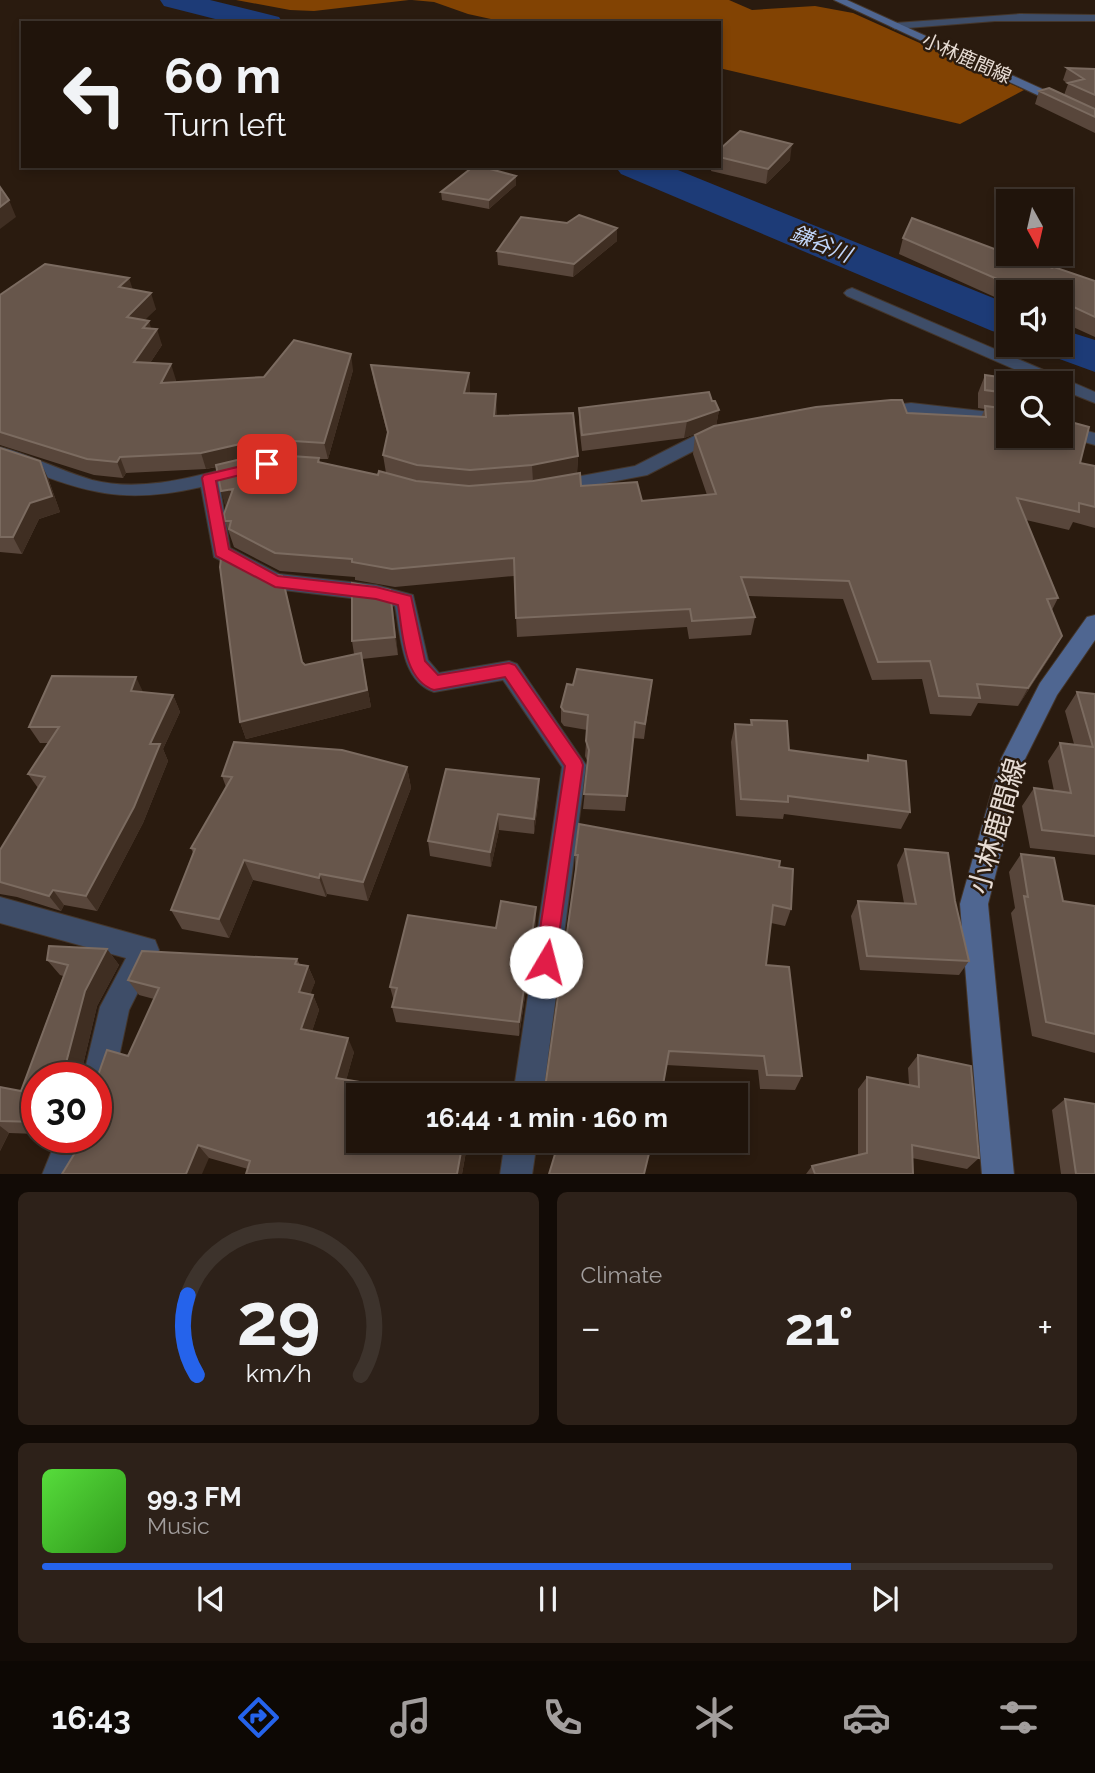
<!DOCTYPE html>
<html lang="en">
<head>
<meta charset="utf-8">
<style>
  :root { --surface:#20140b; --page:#2d2119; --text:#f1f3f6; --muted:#a29e9d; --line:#3d332c; --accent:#2563eb }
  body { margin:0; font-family:Raleway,"Noto Sans JP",sans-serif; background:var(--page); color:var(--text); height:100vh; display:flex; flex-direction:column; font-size:26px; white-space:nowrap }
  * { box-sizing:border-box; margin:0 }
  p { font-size:23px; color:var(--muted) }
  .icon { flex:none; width:38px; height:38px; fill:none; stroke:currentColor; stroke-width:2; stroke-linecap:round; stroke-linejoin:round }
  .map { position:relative; height:1174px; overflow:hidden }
  .drawer { display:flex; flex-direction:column; gap:18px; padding:18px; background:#120b06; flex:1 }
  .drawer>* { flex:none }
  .top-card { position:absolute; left:21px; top:21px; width:700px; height:147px; border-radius:0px; box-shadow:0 4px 10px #0003,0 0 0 2px var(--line); background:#20140b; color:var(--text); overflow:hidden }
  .needle { width:46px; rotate:172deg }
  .controls { position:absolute; left:996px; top:189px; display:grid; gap:14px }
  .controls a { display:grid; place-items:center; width:77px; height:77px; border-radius:0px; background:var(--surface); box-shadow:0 4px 10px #0003,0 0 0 2px var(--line); font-size:35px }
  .speed { position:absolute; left:21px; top:1062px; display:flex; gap:14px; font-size:35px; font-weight:700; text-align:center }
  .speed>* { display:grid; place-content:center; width:91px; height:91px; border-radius:50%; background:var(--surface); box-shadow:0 4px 10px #0003,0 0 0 2px var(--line); line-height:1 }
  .speed .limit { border:10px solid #d22; background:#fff; color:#111 }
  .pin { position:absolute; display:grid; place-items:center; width:60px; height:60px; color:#fff; margin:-30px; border-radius:14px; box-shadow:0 4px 10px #0006 }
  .me { position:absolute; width:77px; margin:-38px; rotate:8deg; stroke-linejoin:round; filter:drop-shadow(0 0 5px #0008) }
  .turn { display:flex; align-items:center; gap:24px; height:147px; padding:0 28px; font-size:32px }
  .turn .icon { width:91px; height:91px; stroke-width:2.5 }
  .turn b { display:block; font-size:49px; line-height:60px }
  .big { font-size:52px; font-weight:700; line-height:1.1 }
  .drawer .widget { flex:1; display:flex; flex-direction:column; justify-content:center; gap:10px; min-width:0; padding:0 24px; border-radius:10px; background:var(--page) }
  .drawer .dial { align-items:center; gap:0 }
  .dial svg { height:182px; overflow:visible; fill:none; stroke:var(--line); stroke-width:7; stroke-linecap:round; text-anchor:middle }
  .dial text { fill:var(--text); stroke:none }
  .song { display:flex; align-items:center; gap:21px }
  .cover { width:84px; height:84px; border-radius:10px; background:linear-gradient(135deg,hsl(110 70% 55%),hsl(110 70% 35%)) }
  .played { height:7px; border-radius:4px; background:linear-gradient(90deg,var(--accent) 80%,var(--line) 80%) }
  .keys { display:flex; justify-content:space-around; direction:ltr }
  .heat { display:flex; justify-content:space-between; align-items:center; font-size:38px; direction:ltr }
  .drawer .tiles { flex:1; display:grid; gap:18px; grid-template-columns:1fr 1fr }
  .widget:last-child { grid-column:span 2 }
  .trip { position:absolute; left:346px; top:1083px; width:402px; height:70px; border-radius:0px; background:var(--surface); box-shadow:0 4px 10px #0003,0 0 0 2px var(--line); font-weight:700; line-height:70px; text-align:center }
  .tab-bar { display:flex; height:112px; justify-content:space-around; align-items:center; background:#0d0804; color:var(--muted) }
  .tab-bar .icon { width:49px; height:49px }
  .tab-bar .active { color:var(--accent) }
  .tab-bar b { font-size:32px; color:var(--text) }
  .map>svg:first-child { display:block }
  .forest { fill:#824303 }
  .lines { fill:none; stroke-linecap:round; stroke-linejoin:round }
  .river { fill:#1d3b77; fill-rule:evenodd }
  .street-casing { stroke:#44362b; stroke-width:2 }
  .secondary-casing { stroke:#44362b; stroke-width:2 }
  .street { fill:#3e4d68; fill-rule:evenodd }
  .secondary { fill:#4f6691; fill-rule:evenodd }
  .wall { fill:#58463b }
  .shaded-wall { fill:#3f2e22 }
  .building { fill:#67564b; stroke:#7b6b60; stroke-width:2 }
  .route { fill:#e11d48; stroke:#92132f; stroke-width:2 }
  .labels { text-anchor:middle; stroke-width:5; stroke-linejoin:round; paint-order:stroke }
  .far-street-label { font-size:19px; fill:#e7dcd4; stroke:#2a1b0f }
  .far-water-label { font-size:21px; font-style:italic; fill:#c0d5f9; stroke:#2a1b0f }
  .near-street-label { font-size:28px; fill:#e7dcd4; stroke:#2a1b0f }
</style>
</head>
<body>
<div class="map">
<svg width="1095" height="1175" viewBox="0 0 1095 1175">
  <rect width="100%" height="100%" fill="#2a1b0f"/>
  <path class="forest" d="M236 0H409L314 11 290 10Z
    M412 0H729L752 10 815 6 853 13 1024 90 960 124 719 68V23H509L468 14 434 2Z"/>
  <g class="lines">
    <path class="river" d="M160 0H210L279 17 283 23H231L164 6Z
      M615 166H668L1008 304V335L992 331 621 174Z
      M1060 329 1095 340V372L1043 353 1037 345H1060Z"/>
    <defs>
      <path id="street" d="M1020 14 1095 15V21H995L895 29 890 26 895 23Z
        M852 288 1095 392V403L1060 389V383H1046L847 296 844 293 847 290Z
        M911 403 1008 414V426L911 413 878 417 869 412 878 407Z
        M1060 424 1095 433V445L1060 435Z
        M719 429 728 435 725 439 709 443 647 475 554 493 547 491 544 487 547 483 554 481 635 466 698 434Z
        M0 447C31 455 61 471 92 480 143 493 197 476 247 463L254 465 256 469 254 473 219 482 230 548 279 574 376 585 413 595 428 660 439 673 509 661 517 664 586 765 543 1096H513L562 767 503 680 434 692C401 681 401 635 395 606L376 601 275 589 214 557 201 487C114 507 80 489 0 460Z
        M0 897 155 940 159 950 129 1010 116 1071 107 1094 96 1098V1078H83L100 1007 126 958 0 923Z
        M57 1138H89L74 1175H42Z
        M505 1141H537L532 1175H500Z"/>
      <path id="secondary" d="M834 0H847L1095 113V122Z
        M1095 615V640L1057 695 1025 759 988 904 1014 1175H982L960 904 1001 759 1040 683 1087 617Z"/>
    </defs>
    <use href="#street" class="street-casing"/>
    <use href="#secondary" class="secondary-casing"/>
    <use href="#street" class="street"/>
    <use href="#secondary" class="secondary"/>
  </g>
  <path class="wall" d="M1067 68 1095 69V133L1035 104 1039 91 1064 95 1068 84 1063 80Z
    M719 150 790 160 766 184 711 171 712 166H719Z
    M516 176V185L489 209 442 200 441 192Z
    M617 228V241L573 277 498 265 497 251Z
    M903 238 1052 268 1095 281V337L1060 321V292H1008V303L899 254Z
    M133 289 156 309 144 320 162 345 150 363 176 380 175 382 264 377 353 370 328 459H319L320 462 378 475 386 473 383 455 388 436 374 382 371 365 469 373 470 393 497 411 496 416 578 456 577 473 581 486 642 501 707 495 693 454 695 435 703 431 684 438 582 451 579 425V408L712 401 719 410 716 426 907 413 981 417 985 409 978 408V393L985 375 1008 383V436L1080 463 1095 466V528L1073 522 1069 530 1026 520 1058 598 1052 610 1062 636 1052 654 1018 706 978 703 971 716 930 714 922 679 872 680 843 599 748 596 755 617 751 635 689 639 687 627 517 637 514 576 395 587 355 580V577L280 571 234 547 225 521 226 509 217 467 206 469 126 473 123 478 94 475 0 445V295Z
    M0 448 48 478 60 512 39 519 22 554 0 552Z
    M390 590 398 655 362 659 371 707 246 739 240 722 286 593 303 663 305 665 354 654 352 641Z
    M652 680 644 739 633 738 625 811 583 809 588 763 585 756 587 730 564 726 561 722V707L573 685Z
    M143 692 173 695 180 712 163 749 168 761 143 823 97 911 64 905 61 911 17 897 0 894V850L38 788 28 774 48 743H40L29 727Z
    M1077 692 1095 694V855L1030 848 1022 806 1034 788 1054 791 1048 761 1060 743 1074 744 1065 711Z
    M751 720 789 750 866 761 868 755 910 812 901 829 784 814 783 819 736 816 731 742 735 724 750 725Z
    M407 767 411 788 368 901 327 894 326 897 253 880 229 938 182 929 171 910 193 853 191 848 226 787 222 776Z
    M539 795 534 834 499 830 491 867 430 856 428 841Z
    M905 849 955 901 969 961 959 975 860 970 851 916 858 901 904 903 897 865Z
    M1021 854 1063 901 1095 906V1053L1032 1036 1011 913 1015 908 1009 872Z
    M575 855 779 867 791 909 785 926 771 923 766 965 802 1076 795 1090 760 1089 758 1070 666 1065 661 1096H545V1084L575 872Z
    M536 923 519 1036 396 1022 392 1007 394 1001 390 987 496 928Z
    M107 949 119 965 97 1006 82 1069 91 1078H37V1134L9 1133 0 1151V1087L21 1091 63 976 60 975 47 960Z
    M297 959 300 965 308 966 315 982 310 994 313 995 319 1010 312 1031 354 1052 346 1080 359 1141 467 1146 462 1174H246L248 1169 209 1158 84 1138 128 1056 154 999 139 995 128 980Z
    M918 1055 979 1158 967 1169 912 1158 913 1174H806L812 1166 858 1155V1089L867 1077 909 1085 908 1068Z
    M1065 1099 1095 1174H1061L1052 1110Z"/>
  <path class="shaded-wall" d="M792 144 790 160 766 184 768 169Z
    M516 176V185L489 209V200Z
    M9 200 16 217 0 229V207Z
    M617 228V241L573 277 574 264Z
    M129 278 134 293 119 287Z
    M151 293 156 309 132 333 127 317Z
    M149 321 153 335 157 329 162 345 140 378 134 362 143 328Z
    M351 354 353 370 328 459 324 443Z
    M171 364 176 380 166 399 161 383Z
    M469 373 470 391 465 410 464 393Z
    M496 394 497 411 495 434 494 416Z
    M719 410 716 427 684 438 687 421Z
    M262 439 266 455 206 469 201 453Z
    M578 456 577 474 533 482 532 465Z
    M120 457 126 473 123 478 117 462Z
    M40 461 48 478 60 512 39 519 22 554 13 537Z
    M233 489 226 509 221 491Z
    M390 590 393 608 398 655 395 637Z
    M1062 636 1052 654 1018 706 1028 688Z
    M361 653 371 707 246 739 240 722Z
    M136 677 144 694 131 691Z
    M173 695 180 712 163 749 168 761 143 823 97 911 86 896 150 744Z
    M407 767 411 788 368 901 363 882Z
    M539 779V795L534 834V819Z
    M498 814 499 830 491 867 490 852Z
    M244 860 253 880 229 938 219 919Z
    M320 874 327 894 326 897 319 878Z
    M53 890 64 905 61 911 49 896Z
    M536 907V923L519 1036V1022Z
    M107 949 119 965 97 1006 82 1069 91 1078H80L66 1063 85 991Z
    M308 966 315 982 306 1007 299 992Z
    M313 995 319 1010 308 1044 301 1029Z
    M348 1038 354 1052 343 1092 336 1078Z
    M378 1085 382 1096H376Z
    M0 1126 9 1133 0 1151Z
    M463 1141H466L467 1146 462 1174H457Z
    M198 1145 209 1158 202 1174H186Z"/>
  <path class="building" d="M1067 68 1095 69V95L1068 83 1084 79Z
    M1049 88 1095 109V117L1039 91Z
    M740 131 792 144 768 169 719 157V150Z
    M474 166H479L516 176 489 200 441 192Z
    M0 187 9 200 0 207Z
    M579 215 617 228 574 264 497 251 521 217 567 223Z
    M912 218 1037 265 1040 263 1052 268 1054 267 1095 281V317L1063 302 1060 304V292H1027L903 238Z
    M45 264 129 278 119 287 151 293 127 317 149 321 143 328 157 329 134 362 171 364 161 383 264 377 294 340 351 354 324 443 262 439 201 453 120 457 117 462 87 459 0 432V295Z
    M371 365 469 373 464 393 496 394 494 416 573 413 578 456 532 465 470 470 417 465 383 455 388 432Z
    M985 375 1019 380V383H1008V393L985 390Z
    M709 392 712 401H715L719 410 687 421 582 435 579 408Z
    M891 400H902L907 413 986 417 985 406 1008 409V436H1060V419L1089 427 1080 463 1095 466V507L1079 503V512L1017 498 1058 598 1047 599 1062 636 1028 688 977 684 980 698 939 696 930 661 878 662 849 581 741 577 755 617 692 621 690 609 516 618 514 558 392 569 352 562V559L275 553 229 529 231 521H225L224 514 233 489 221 491 216 465 262 454 319 458 318 462 378 475 379 471 416 481 469 486 533 481 580 473 581 486 637 482 642 501 716 494 695 435 714 426 816 407Z
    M0 448 40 461 52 496 30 503 13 537H0Z
    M222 550 269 574 282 576 302 662 305 665 361 653 367 690 240 722 220 567Z
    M352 583 390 590 395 637 352 641Z
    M577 669 652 680 645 724 635 722 627 796 584 794 589 750 586 741 588 715 564 711 561 707 567 684 573 685Z
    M52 676 136 677 131 691 173 695 150 744H160L134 807 86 896 53 890 49 896 0 882V850L45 777 28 774 59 727H29Z
    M1077 692 1095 694V836L1042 830 1034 788 1071 793 1060 743 1093 747Z
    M751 720 787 721 789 750 868 761V755L906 761 910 812 788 796V802L741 799 735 724 752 725Z
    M234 742 342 750 407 767 363 882 320 874 319 878 244 860 219 919 171 910 195 849 191 848 232 777 222 776Z
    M446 769 539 779 534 819 498 814 490 852 428 841Z
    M579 824 780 861 779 867 793 869 791 909 773 905 766 965 789 967 802 1076 767 1075 764 1056 669 1051 661 1096H568V1094L545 1088 578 855H575Z
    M905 849 948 853 955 901 969 961 867 956 858 901 916 904Z
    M1021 854 1054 858 1063 901 1095 906V1034L1046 1022 1024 896 1028 897Z
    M501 901 536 907 519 1022 392 1007 397 988 390 987 408 915 496 928Z
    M49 946 107 949 85 991 66 1063 69 1067H80V1078H37V1122L0 1121V1087L21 1091 68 965 47 960Z
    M142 951 297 959 295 964 308 966 299 992 313 995 301 1029 348 1038 336 1078 378 1085 376 1096H359V1141H463L457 1174H246L250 1161 198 1145 186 1174H62L84 1138H96V1081L107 1050 128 1056 159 988 128 980Z
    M918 1055 971 1066 979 1158 912 1145 913 1174H815L812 1166 867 1153V1077L919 1087Z
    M1065 1099 1095 1104V1174H1076Z
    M559 1141H652L644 1174H549Z"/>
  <path class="route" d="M267 460 274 464 272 467 216 481 229 549 278 576 376 587 411 596 425 661 438 675 509 663 515 665 581 760 583 765 554 970 546 973 539 970 535 962 565 766 505 677 434 690C403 680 403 632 398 605L376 599 275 587 216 556 202 478 204 475Z"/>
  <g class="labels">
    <g class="far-street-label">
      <text transform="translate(967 58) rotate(24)" y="7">小林鹿間線</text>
    </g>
    <g class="far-water-label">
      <text transform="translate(821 244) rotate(22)" y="7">鎌谷川</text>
    </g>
    <g class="near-street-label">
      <text transform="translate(997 826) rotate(-74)" y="10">小林鹿間線</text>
    </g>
  </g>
</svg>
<div class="controls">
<a><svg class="needle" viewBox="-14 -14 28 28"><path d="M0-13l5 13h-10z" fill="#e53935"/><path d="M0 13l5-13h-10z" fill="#a29e9d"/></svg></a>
<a><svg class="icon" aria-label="sound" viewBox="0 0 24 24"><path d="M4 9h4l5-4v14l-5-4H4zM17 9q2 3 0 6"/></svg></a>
<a><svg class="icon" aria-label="search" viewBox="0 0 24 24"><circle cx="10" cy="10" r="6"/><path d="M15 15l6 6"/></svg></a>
</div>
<div class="speed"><div class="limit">30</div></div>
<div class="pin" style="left:267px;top:464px;background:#d93025"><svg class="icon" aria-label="arrive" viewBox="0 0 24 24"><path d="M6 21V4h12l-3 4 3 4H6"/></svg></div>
<svg class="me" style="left:546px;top:962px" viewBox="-20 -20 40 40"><circle r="19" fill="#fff"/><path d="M0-13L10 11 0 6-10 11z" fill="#e11d48"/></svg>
<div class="trip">16:44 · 1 min · 160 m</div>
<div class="top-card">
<div class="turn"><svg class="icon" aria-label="left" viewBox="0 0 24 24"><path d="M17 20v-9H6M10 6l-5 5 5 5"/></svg><div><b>60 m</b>Turn left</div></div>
</div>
</div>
<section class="drawer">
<div class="tiles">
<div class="widget dial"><svg viewBox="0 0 100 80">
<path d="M14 69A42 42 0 1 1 86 69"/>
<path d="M14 69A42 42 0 0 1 10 34" stroke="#2563eb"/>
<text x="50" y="56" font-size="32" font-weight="700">29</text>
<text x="50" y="72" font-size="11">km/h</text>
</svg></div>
<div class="widget"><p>Climate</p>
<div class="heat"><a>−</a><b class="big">21°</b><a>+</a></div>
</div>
<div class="widget">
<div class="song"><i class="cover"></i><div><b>99.3 FM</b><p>Music</p></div></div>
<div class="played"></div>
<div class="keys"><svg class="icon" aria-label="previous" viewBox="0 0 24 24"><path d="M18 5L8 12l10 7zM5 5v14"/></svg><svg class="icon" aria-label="pause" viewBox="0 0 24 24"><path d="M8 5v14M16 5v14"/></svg><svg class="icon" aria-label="next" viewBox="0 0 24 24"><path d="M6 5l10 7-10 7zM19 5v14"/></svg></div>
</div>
</div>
</section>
<nav class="tab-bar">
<b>16:43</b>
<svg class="icon active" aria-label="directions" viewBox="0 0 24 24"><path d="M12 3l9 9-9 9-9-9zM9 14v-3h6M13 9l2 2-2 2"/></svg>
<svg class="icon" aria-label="music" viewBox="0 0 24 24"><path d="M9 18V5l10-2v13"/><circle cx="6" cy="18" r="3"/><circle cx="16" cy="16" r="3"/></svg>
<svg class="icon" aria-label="phone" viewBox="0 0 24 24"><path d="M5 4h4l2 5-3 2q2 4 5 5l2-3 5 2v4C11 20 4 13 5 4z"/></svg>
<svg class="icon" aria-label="climate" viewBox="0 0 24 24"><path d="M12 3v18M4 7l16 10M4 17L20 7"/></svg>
<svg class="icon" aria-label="car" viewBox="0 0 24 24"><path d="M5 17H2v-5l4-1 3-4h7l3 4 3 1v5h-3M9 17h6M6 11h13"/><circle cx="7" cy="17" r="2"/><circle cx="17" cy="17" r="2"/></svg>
<svg class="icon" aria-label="filters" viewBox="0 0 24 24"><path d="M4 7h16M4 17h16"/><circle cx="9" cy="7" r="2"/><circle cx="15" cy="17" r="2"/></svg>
</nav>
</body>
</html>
